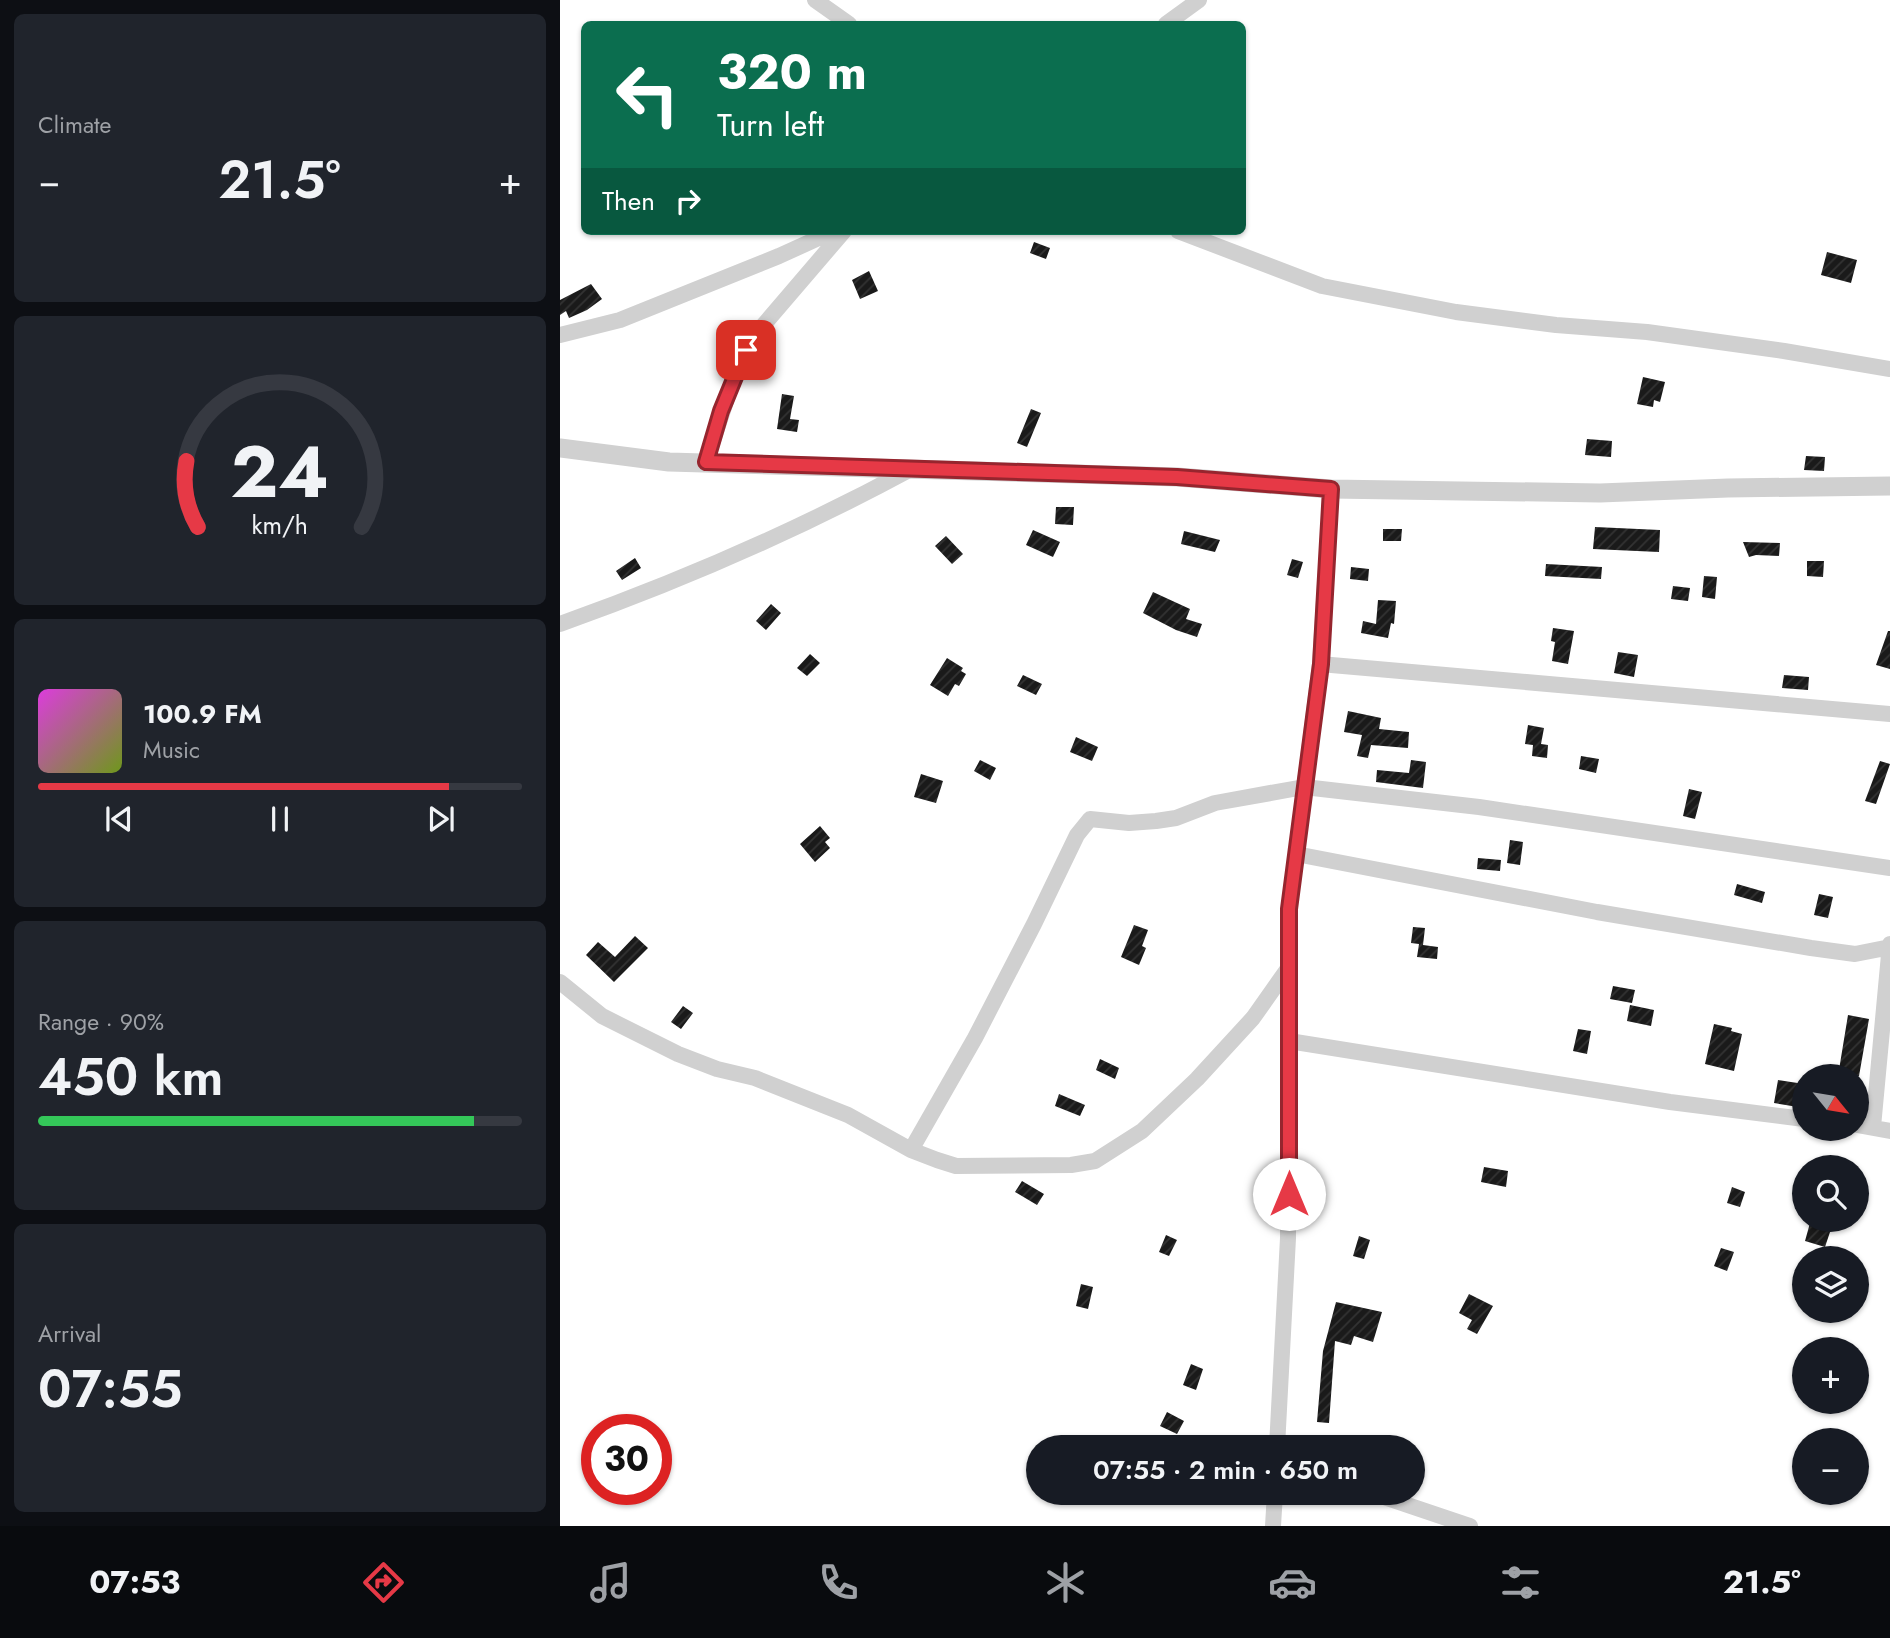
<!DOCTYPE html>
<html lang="en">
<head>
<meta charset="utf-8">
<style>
  :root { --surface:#171b24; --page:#20242c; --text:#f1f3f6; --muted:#9ea1a6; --line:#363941; --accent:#e63946 }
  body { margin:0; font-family:Jost,sans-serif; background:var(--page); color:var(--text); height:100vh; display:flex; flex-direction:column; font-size:26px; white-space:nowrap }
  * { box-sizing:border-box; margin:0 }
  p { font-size:23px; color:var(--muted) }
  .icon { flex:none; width:38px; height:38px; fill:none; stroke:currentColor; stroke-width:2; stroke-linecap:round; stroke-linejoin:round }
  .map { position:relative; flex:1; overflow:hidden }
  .details { display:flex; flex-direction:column; gap:14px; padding:14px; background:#0d0f14; width:560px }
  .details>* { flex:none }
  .top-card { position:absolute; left:21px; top:21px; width:665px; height:214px; border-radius:10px; box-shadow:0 2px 5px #0004; background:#0b6e4f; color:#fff; overflow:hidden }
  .needle { width:46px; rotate:120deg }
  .tools { position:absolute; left:1232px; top:1064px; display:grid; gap:14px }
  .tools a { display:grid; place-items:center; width:77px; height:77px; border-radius:50%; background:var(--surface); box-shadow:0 2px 5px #0004; font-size:35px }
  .speed { position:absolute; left:21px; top:1414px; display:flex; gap:14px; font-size:35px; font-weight:700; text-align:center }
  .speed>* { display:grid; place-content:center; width:91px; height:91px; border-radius:50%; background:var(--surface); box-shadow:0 2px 5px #0004; line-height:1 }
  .speed .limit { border:10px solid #d22; background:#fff; color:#111 }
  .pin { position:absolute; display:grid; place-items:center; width:60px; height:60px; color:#fff; margin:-30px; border-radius:14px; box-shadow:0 4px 10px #0006 }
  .me { position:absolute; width:77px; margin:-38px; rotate:0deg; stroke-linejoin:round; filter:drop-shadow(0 0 5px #0008) }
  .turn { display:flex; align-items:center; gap:24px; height:147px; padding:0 21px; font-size:32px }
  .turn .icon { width:91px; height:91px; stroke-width:2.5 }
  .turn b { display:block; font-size:49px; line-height:60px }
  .then { display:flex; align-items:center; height:66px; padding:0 21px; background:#0003; gap:14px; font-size:26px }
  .big { font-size:52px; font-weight:600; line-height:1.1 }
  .details .card { flex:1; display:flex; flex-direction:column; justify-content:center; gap:10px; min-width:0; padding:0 24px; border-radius:10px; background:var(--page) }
  .details .dial { align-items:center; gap:0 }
  .dial svg { height:182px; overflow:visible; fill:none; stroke:var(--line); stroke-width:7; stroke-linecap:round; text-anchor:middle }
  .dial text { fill:var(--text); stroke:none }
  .song { display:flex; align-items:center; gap:21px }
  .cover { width:84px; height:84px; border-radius:10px; background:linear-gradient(135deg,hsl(300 70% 55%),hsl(80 70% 35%)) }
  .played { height:7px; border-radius:4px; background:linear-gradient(90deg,var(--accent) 85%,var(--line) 85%) }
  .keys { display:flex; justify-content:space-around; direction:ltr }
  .heat { display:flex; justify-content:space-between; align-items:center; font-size:38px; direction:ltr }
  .charge { height:10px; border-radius:5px; background:linear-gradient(90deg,#34c759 90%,var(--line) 0) }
  .trip { position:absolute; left:466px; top:1435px; width:399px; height:70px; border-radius:35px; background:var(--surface); box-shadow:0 2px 5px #0004; font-weight:600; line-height:70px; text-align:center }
  .menu { display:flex; height:112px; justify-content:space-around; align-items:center; background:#090b0e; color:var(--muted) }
  .menu .icon { width:49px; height:49px }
  .menu .on { color:var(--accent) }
  .menu b { font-size:32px; color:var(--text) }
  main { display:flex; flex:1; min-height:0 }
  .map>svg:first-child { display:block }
  .building { fill:url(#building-hatch) }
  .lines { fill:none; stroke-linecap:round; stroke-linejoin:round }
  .minor { stroke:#d0d0d0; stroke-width:16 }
  .tertiary { stroke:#d0d0d0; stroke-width:19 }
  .route-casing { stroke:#96252e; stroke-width:18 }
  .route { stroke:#e63946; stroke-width:12 }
</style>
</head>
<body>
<main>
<section class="details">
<div class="card"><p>Climate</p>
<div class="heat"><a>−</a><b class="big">21.5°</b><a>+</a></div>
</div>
<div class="card dial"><svg viewBox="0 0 100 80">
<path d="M14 69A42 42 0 1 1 86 69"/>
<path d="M14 69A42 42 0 0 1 9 40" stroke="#e63946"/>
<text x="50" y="56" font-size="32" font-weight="700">24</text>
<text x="50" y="72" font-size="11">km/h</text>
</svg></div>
<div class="card">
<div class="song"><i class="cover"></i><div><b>100.9 FM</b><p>Music</p></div></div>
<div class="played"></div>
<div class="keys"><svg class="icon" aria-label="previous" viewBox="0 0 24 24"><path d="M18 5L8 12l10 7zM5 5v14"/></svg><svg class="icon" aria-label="pause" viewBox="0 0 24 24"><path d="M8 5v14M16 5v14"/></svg><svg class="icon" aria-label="next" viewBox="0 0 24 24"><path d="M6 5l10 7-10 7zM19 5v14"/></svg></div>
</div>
<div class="card"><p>Range · 90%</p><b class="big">450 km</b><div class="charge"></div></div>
<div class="card"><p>Arrival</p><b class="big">07:55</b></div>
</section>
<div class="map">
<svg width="1330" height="1526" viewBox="0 0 1330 1526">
  <defs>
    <pattern id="building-hatch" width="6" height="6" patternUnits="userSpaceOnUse" patternTransform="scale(1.75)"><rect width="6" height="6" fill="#1a1a1a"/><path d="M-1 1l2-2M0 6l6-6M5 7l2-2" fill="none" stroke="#333"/></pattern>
  </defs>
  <rect width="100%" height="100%" fill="#fff"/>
  <path class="building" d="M474 242 490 248 486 259 470 253Z
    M1267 252 1297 260 1291 283 1261 275Z
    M309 271 318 291 300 299 292 280Z
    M31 284 42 299 27 310 9 318 6 311 0 315V300Z
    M1083 377 1105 382 1100 402 1094 400 1093 407 1077 404Z
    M222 394 234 396 230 419 239 420 237 432 217 429Z
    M471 409 481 413 467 447 457 443Z
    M1027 439 1052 441 1051 457 1025 455Z
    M1246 456 1265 457 1264 471 1244 470Z
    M496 507H514L513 525 495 524Z
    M1035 527 1100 530 1099 552 1033 549Z
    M823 529H842L841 541H823Z
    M473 530 500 542 493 557 466 545Z
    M624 531 660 540 655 552 621 544Z
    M386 536 403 554 392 564 375 546Z
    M1183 542 1220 543 1219 556 1196 555 1189 557Z
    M75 558 81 568 62 580 56 571Z
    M732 559 743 562 738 578 727 575Z
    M1247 561H1264L1263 577 1247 576Z
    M986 564 1042 567 1041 579 985 576Z
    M791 567 809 569 808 581 790 579Z
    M1144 576 1157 577 1155 599 1142 597Z
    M1113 586 1130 588 1128 601 1111 599Z
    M593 592 630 609 626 619 642 624 637 637 616 630 583 613Z
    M818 600 836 601 834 624 831 623 828 638 801 633 803 621 816 624Z
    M211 604 221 613 206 630 196 621Z
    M993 628 1014 631 1008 664 992 661 995 642 991 641Z
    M1328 631H1330V669L1316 665Z
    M1058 652 1078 655 1074 677 1054 673Z
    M250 654 260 663 247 676 237 668Z
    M387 658 403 668 401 671 406 674 399 686 395 684 388 696 370 685Z
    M463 675 482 684 476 695 457 686Z
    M1224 675 1249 677 1248 690 1222 688Z
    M788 711 821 718 819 729 849 732 848 748 811 745 808 758 797 756 802 735 784 732Z
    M968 725 984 728 981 744 988 745 987 758 972 756 973 745 965 744Z
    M516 737 538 747 532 761 510 752Z
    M1021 756 1039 759 1036 773 1019 769Z
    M420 760 436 768 430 780 414 771Z
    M851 760 866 762 863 788 816 782 817 770 849 773Z
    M1320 761 1330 764 1316 804 1305 801Z
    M361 774 383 781 376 803 354 797Z
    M1129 789 1142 792 1135 819 1123 816Z
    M260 826 270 838 265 842 270 848 255 862 240 844Z
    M950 840 963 842 960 865 947 863Z
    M918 858 941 860 940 871 917 869Z
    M1177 884 1205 892 1202 903 1174 895Z
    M1259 894 1273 897 1268 918 1254 915Z
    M574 925 588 930 582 946 586 948 579 965 561 957Z
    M853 927 865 928 863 945 878 947 877 959 857 957 859 944 851 943Z
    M75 936 88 948 54 982 26 955 38 942 55 957Z
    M1053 986 1075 990 1072 1003 1050 999Z
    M1070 1005 1094 1010 1091 1026 1067 1021Z
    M123 1006 133 1013 121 1029 111 1022Z
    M1288 1015 1309 1019 1299 1076H1278Z
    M1154 1024 1172 1028 1171 1031 1182 1034 1174 1071 1145 1064Z
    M1018 1029 1031 1031 1027 1054 1013 1051Z
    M540 1059 559 1068 555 1079 536 1070Z
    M1218 1080 1244 1084V1108L1214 1103Z
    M499 1094 525 1105 520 1116 495 1106Z
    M924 1167 948 1171 946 1187 921 1182Z
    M462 1181 484 1194 477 1205 455 1192Z
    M1172 1187 1185 1192 1180 1207 1167 1203Z
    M1250 1223 1271 1229 1265 1247 1245 1241Z
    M606 1235 617 1240 609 1256 599 1252Z
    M799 1236 810 1240 804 1259 793 1256Z
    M1161 1248 1174 1252 1167 1271 1154 1266Z
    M521 1284 533 1287 528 1309 516 1306Z
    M909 1294 933 1306 917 1334 907 1329 912 1320 899 1313Z
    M776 1302 822 1312 813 1342 794 1336 791 1345 775 1341 769 1423 757 1422 763 1351Z
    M631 1364 643 1369 636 1390 623 1385Z
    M607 1412 624 1421 617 1434 600 1426Z"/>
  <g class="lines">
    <path class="minor" d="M255 0 289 24
      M606 24 639 0
      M618 231 762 286 896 312 996 325 1087 332 1224 351 1330 369
      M0 335 60 320 219 256 274 231
      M146 462 177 368 195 335 284 231
      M0 624C121 581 238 530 351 469
      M760 664 1330 714
      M736 854 1037 912 1251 948 1295 954 1330 947
      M0 982 42 1016 118 1054 157 1069 195 1078 288 1115 351 1150 377 1160 396 1166 511 1165 535 1161 582 1131 637 1079 693 1018 729 967
      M729 1041 1110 1102 1244 1119
      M1297 1125 1330 1131
      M1313 1127 1330 944
      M351 1150 415 1038 474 924 517 835 530 819 569 823 596 821 616 818 655 803 744 787 919 807 1330 868
      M717 1447 728 1238 729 909 760 664 771 489
      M812 1493 910 1526
      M713 1526 715 1493"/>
    <path class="tertiary" d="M0 448 109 462 617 477 771 489 1040 493 1168 488 1330 486"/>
  </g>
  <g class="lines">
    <defs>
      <path id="route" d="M186 350 161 411 146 462 617 477 771 489 761 664 729 909V1194"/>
    </defs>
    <use href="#route" class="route-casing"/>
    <use href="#route" class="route"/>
  </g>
</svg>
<div class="tools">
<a><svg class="needle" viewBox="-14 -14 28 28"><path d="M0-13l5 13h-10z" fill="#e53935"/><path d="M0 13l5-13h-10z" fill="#9ea1a6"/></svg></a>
<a><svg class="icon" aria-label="search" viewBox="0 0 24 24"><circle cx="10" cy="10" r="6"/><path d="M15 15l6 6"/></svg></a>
<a><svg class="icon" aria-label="layers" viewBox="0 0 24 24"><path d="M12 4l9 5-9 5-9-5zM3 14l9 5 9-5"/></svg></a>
<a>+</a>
<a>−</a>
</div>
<div class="speed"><div class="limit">30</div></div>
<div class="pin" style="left:186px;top:350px;background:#d93025"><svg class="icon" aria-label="arrive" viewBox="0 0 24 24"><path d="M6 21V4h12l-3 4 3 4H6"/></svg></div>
<svg class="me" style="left:729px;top:1194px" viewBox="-20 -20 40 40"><circle r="19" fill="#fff"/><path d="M0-13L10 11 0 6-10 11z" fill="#e63946"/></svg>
<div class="trip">07:55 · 2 min · 650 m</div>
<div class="top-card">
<div class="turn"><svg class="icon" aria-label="left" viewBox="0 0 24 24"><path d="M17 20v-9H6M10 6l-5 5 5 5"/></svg><div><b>320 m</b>Turn left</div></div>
<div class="then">Then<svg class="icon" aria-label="right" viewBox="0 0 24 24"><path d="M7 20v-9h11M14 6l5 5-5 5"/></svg></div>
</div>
</div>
</main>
<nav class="menu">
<b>07:53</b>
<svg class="icon on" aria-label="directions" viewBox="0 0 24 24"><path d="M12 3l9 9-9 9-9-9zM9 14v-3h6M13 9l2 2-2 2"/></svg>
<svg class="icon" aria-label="music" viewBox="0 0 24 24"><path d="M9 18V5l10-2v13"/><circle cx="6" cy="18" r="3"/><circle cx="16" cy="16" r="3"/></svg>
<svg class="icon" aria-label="phone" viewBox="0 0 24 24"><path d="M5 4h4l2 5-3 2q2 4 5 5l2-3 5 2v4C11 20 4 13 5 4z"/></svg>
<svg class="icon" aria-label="climate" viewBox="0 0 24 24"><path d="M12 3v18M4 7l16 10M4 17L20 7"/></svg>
<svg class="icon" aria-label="car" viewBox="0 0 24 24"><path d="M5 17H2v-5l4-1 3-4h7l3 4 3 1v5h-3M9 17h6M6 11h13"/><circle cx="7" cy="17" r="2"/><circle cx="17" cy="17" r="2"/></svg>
<svg class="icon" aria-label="filters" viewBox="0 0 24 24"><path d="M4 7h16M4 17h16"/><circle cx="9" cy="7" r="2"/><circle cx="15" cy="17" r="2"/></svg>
<b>21.5°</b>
</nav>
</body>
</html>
